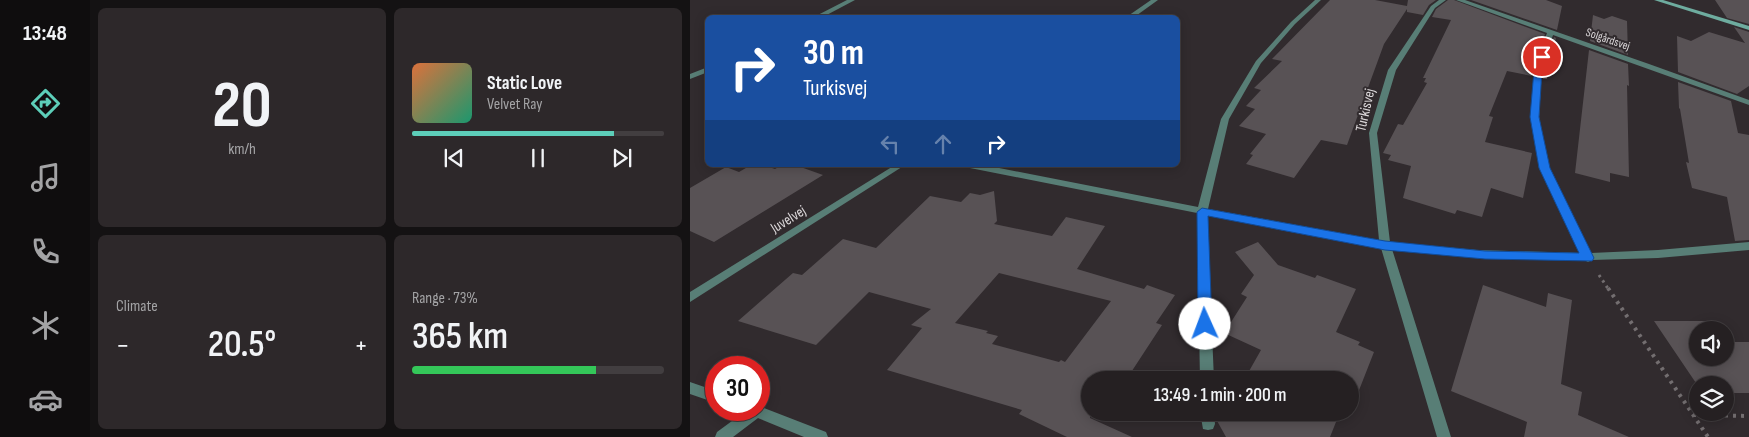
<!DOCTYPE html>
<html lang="en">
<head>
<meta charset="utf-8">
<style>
  :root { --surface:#252022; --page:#2d282a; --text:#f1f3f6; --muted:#a3a3a5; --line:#423e40; --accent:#5dceb9 }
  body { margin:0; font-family:"Sofia Sans Condensed",sans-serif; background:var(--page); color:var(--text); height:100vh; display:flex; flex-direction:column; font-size:19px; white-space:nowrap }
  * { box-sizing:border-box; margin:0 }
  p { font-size:16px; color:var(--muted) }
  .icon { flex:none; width:28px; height:28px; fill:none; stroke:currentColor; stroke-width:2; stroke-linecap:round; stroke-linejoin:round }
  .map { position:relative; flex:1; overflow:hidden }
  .sheet { display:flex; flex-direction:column; gap:8px; padding:8px; background:#141213; width:600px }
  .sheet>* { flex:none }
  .banner { position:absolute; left:15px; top:15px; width:475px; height:152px; border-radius:8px; box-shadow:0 2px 12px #0003,0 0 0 1px var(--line); background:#1a4fa0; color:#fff; overflow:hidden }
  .controls { position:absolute; left:999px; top:321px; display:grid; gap:10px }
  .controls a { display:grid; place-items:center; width:45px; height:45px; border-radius:50%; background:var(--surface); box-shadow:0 2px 12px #0003,0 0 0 1px var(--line); font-size:25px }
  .speed { position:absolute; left:15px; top:356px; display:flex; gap:10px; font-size:25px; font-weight:700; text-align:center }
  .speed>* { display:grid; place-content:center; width:65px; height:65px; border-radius:50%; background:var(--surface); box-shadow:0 2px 12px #0003,0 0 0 1px var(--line); line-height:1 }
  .speed .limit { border:8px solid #d22; background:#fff; color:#111 }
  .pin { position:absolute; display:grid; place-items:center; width:42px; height:42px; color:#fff; margin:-21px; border:2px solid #fff; border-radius:50%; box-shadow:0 1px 5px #0007 }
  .me { position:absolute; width:55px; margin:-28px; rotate:358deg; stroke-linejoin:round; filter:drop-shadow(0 0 4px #0008) }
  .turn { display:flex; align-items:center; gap:18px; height:105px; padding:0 15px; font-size:22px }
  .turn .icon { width:65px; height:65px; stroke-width:2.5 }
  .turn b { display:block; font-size:35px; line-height:42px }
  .lanes { display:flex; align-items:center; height:48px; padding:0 15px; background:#0003; justify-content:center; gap:25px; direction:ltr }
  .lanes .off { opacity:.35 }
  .big { font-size:38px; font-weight:600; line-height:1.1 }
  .sheet .tile { flex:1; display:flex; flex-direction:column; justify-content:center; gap:8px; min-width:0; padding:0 18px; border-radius:8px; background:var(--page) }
  .sheet .dial { align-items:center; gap:0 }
  .dial b { font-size:65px; line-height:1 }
  .song { display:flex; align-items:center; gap:15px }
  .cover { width:60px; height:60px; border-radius:8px; background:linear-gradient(135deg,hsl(20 70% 55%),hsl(160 70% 35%)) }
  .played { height:5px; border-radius:2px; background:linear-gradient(90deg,var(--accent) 80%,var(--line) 80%) }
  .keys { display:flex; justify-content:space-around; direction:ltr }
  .heat { display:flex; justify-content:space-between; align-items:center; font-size:28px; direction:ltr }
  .charge { height:8px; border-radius:4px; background:linear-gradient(90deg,#34c759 73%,var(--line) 0) }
  .sheet .tiles { flex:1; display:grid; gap:8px; grid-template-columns:repeat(2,1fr) }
  .trip { position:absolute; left:391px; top:371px; width:278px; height:50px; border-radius:25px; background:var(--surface); box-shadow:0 2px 12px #0003,0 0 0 1px var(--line); font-weight:600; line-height:50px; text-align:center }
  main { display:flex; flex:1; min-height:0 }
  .menu { display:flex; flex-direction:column; width:90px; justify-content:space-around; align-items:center; background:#0f0d0e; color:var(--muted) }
  .menu .icon { width:35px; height:35px }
  .menu .on { color:var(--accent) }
  .menu b { font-size:22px; color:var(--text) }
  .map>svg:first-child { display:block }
  .building { fill:#585255; fill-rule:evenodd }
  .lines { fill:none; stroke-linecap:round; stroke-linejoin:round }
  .path-far1 { stroke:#736e70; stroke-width:3; stroke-dasharray:2.5 4; stroke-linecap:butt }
  .path { stroke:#736e70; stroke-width:4; stroke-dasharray:3 5; stroke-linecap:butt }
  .minor { fill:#587e76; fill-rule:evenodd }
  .tertiary { fill:#587e76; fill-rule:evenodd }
  .secondary { fill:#6eac9f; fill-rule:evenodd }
  .route { fill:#1a73e8; stroke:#114b97 }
  .labels { text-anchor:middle; stroke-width:4; stroke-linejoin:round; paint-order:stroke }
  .far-street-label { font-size:12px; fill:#dbd7d9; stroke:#312b2e }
  .street-label { font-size:15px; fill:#dbd7d9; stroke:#312b2e }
</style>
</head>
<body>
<main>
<nav class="menu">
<b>13:48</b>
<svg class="icon on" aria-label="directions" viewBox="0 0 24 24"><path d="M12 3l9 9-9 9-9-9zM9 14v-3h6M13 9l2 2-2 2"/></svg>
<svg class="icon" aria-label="music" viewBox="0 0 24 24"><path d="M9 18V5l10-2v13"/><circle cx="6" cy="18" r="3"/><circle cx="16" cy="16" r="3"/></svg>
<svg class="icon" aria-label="phone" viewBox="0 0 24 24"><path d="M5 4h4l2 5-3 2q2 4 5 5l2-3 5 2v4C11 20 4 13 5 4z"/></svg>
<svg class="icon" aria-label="climate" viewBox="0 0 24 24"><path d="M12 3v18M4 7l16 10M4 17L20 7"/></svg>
<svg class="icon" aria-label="car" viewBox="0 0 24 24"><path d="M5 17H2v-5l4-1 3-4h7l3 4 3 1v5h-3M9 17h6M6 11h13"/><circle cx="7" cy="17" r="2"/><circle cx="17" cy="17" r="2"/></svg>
</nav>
<section class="sheet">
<div class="tiles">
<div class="tile dial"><b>20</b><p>km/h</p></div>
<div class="tile">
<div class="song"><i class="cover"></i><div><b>Static Love</b><p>Velvet Ray</p></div></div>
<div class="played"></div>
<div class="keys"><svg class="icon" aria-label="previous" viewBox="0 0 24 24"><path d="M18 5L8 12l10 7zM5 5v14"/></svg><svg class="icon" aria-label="pause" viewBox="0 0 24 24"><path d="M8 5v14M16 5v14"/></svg><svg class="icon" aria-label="next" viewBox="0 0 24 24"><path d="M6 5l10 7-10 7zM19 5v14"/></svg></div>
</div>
<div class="tile"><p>Climate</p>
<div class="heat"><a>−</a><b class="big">20.5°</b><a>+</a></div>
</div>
<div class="tile"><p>Range · 73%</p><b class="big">365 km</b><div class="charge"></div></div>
</div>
</section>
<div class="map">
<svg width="1059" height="437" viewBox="0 0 1059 437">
  <rect width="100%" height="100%" fill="#312b2e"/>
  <path class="building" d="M640 0H685L717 6 718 0H746L739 5 733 15 717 12V9L694 44 657 145 631 140 604 178 556 164 563 155 560 154 576 134 549 126 565 109 556 106 571 90 564 88 592 61 582 59Z
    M758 0H764L855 34 842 68V76L817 71 799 116 803 117 795 142 842 153 833 198 801 188 792 217 767 210 765 214 713 198 721 166 698 160 701 155 693 153 708 124 713 125 737 83 734 82 736 78H733L761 20 742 17 746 9Z
    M781 0H856L872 6 867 30Z
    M1025 0H1059V24L1037 18Z
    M903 15 914 19 922 16 937 21 938 55 900 41Z
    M1044 27 1059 32V86L1047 94 988 72 987 36 1001 41 1019 32 1055 43Z
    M864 37 866 38 857 79H853L854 69Z
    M899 50 938 64 939 86 937 85 939 177 920 173V182L885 173Z
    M988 82 1041 101 1048 133 1059 135V240L1045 241 1037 197 1002 188 996 162 999 163 990 109 989 108Z
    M61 165H73L85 169 92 165H105L133 175 24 242 0 231V188L36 167 49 172Z
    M304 191 307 221 304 224 362 236 376 217 415 226 387 269 454 289 457 285 485 295 466 323 472 325 436 380H400V418L442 437H377L329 414 332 410 197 370 232 328 221 325 241 309 179 292 126 345 48 321 103 273 112 275 153 239 186 248 240 196 271 202 280 193 290 195ZM309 273 421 301 375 362 371 360 369 362 302 344 308 336 296 333 298 331 265 323Z
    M568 242 588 265 625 278 627 275 666 289 646 332 670 342 668 345 684 352 664 403 660 401V380H554L571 350 534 333 557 297 551 294 564 275 545 252Z
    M793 285 856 307 858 293 882 300 871 384 892 392 888 415 939 437H834L837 422 761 391Z
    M964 321H1023L1030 330H1008V358H1035V336L1040 342H1059V393H1035V385L1008 386Z
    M526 412H650L640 437H536L526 419Z"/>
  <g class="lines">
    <path class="path-far1" d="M909 275 919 290"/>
    <path class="path" d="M918 288 1018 437
      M1003 415 1059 416"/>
    <path class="minor" d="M157 0H165L131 18H122Z
      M461 0H468L443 18H435Z
      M625 0H631L605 24 571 63 539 119 518 209 689 240 679 133 698 70 741 6 749 0H756L745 8 706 70 687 133 700 242 787 250 890 253 849 168 841 117 844 69 857 33 766 0H775L959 64 1059 100V105L863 35 852 69 849 117 859 168 901 253 968 250 1059 242V250L968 258 902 260 898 262 894 260 787 258 702 249 761 437H747L691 248 517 215 524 380H510L507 213 280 168 276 165H294L508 207 531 119 566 61 601 22Z
      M18 67V72L0 79V74Z
      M205 165H215L0 302V292Z
      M69 405 72 407 74 411 72 415 43 437H25L27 432 57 410H69Z
      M510 412H524L525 424 523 429 518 430 513 429Z"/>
    <path class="tertiary" d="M0 382 26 391V403L0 394Z
      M69 406 136 432 138 437H114L58 414 56 410H69Z"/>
    <path class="secondary" d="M964 0H973L1059 26V30Z"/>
  </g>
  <path class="route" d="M849 55 856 57 852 70 849 117 860 168 904 258 902 261 795 259 695 250 518 216 522 324 520 328 515 329 510 328 508 324 507 212 512 208 695 241 795 251 889 253 849 168 840 117 844 70Z"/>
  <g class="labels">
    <g class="far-street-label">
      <text transform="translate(918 39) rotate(19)" y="4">Solgårdsvej</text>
    </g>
    <g class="street-label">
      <text transform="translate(675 110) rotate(-77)" y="5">Turkisvej</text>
      <text transform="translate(98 219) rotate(-32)" y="5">Juvelvej</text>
    </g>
  </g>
</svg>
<div class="controls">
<a><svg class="icon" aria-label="sound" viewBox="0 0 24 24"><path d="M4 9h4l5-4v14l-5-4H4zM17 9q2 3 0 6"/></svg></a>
<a><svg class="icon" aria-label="layers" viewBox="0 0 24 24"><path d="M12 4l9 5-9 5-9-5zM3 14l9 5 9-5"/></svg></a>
</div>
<div class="speed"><div class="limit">30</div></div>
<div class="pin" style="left:852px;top:57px;background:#d93025"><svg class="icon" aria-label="arrive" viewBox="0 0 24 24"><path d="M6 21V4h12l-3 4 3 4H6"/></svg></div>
<svg class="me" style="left:515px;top:324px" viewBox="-20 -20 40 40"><circle r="19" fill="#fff"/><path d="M0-13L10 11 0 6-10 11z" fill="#1a73e8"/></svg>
<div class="trip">13:49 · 1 min · 200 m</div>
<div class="banner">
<div class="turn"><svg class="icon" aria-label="right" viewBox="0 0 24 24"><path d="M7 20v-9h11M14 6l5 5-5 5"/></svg><div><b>30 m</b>Turkisvej</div></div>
<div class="lanes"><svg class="icon off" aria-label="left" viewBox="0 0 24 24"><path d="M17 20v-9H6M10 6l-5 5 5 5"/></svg><svg class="icon off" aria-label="ahead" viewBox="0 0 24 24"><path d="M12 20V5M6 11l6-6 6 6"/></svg><svg class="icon" aria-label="right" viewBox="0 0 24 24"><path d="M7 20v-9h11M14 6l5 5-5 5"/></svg></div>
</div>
</div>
</main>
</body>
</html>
